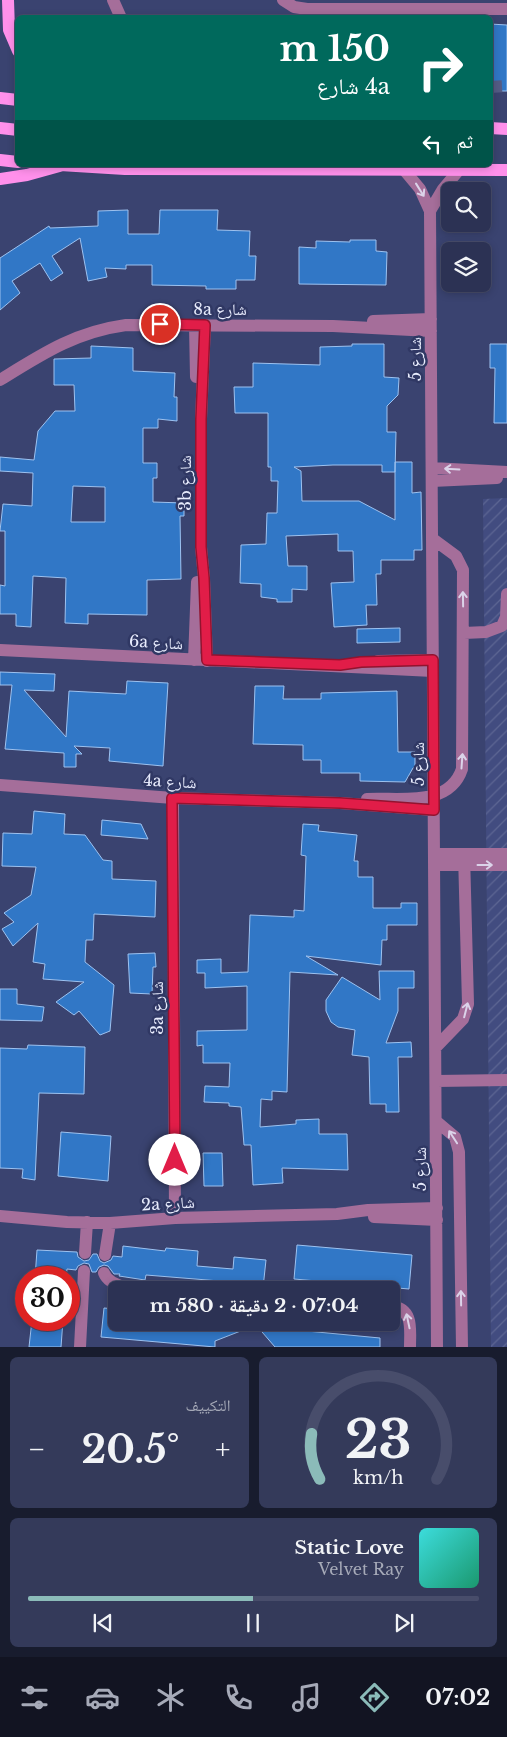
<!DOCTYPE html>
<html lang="ar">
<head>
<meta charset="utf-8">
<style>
  :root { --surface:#2c3254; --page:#343a5a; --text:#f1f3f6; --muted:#a6aab8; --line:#484d6b; --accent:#8bbbb9 }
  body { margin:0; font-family:"Libre Baskerville","Noto Naskh Arabic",serif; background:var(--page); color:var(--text); direction:rtl; height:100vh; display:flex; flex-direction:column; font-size:19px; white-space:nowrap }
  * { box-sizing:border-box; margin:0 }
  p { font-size:16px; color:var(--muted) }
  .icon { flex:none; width:28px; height:28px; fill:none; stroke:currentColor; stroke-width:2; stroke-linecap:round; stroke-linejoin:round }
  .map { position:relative; height:1347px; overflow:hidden; direction:ltr }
  .panel { display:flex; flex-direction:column; gap:10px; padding:10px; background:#181c2e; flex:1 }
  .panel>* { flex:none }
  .top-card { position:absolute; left:15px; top:15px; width:478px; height:152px; border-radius:8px; box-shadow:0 2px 8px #0003,0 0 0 1px var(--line); direction:rtl; background:#00695c; color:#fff; overflow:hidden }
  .tools { position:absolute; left:441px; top:182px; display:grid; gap:10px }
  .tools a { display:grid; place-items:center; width:50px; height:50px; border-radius:8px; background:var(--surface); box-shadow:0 2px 8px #0003,0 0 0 1px var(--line); font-size:25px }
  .speed { position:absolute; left:15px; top:1266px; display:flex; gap:10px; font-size:25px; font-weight:700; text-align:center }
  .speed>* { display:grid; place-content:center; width:65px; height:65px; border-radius:50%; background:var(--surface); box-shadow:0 2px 8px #0003,0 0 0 1px var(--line); line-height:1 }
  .speed .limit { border:8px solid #d22; background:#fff; color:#111 }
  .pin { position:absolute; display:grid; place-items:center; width:42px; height:42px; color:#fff; margin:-21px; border:2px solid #fff; border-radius:50%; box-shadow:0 1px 5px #0007 }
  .me { position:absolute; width:55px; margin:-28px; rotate:0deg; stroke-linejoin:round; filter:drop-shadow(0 0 4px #0008) }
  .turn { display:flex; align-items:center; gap:18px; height:105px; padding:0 20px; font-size:22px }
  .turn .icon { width:65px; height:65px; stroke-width:2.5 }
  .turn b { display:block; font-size:35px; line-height:42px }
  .then { display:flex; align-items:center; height:48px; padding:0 20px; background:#0003; gap:10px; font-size:19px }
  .big { font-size:38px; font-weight:700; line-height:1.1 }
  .panel .card { flex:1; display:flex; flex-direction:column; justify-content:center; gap:8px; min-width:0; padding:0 18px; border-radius:8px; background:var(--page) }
  .panel .dial { align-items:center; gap:0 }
  .dial svg { height:130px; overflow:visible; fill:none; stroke:var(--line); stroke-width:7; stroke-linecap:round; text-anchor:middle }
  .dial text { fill:var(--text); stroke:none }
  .song { display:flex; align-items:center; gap:15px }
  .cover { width:60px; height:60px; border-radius:8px; background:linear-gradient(135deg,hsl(180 70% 55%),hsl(160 70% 35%)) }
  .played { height:5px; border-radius:2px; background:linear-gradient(90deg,var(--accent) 50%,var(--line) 50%) }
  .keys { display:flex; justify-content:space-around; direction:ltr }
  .heat { display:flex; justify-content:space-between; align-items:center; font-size:28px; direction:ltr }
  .panel .tiles { flex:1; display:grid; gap:10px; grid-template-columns:1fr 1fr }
  .card:last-child { grid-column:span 2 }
  .trip { position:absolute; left:108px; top:1281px; width:292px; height:50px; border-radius:8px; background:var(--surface); box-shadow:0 2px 8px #0003,0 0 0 1px var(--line); font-weight:700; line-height:50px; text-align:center; direction:rtl }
  .tab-bar { display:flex; height:80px; justify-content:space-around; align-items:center; background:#121422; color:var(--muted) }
  .tab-bar .icon { width:35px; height:35px }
  .tab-bar .active { color:var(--accent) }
  .tab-bar b { font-size:22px; color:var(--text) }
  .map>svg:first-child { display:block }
  .industrial { fill:url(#industrial-furrows) }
  .building { fill:#3177c6; stroke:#9dc2f0; fill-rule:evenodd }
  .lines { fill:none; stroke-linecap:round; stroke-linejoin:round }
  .minor-tunnel { stroke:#545c85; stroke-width:12; stroke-dasharray:12 6; stroke-linecap:butt }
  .minor { stroke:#a56e9a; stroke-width:12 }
  .major { stroke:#ff90eb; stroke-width:12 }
  .oneway { stroke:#dbd3e9 }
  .route-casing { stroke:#92132f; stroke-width:12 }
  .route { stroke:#e11d48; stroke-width:9 }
  .labels { text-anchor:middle; stroke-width:5; stroke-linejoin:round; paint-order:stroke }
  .street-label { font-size:16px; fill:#e8ecfd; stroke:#303864 }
</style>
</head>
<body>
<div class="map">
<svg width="507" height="1347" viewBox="0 0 507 1347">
  <defs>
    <pattern id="industrial-furrows" width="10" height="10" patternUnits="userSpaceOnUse" patternTransform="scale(1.25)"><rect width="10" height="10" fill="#424c80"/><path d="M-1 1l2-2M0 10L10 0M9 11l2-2" fill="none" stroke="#5d6693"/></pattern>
  </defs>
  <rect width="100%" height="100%" fill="#3a4370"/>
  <path class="industrial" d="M507 498V1347H491L483 499Z"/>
  <path class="building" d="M490 24 507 25V91H490Z
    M128 210V234H159L160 210H218L217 230 250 231 249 256H256L255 280H236V289H206V286L152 285V265H126V269L105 268 107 277 88 281 80 238 52 256 63 273 51 281 40 263 12 281 20 293 0 310V258L49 226 50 228 98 226V211Z
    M350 240H376V251L387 252 386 285 299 284V247L316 248V241L350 242Z
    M352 344H384V377L399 378 398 395 387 406V432H396L395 472H382V465H333L294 467 301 471 302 501H359L395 520V462H412V493L421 492 422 550H414V560H381V574H376L377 605H366L367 625 334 627 331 583 354 582 353 551H338V534L286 536 288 566H307V590L292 589V602H277V599L261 597V584L240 583 241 545 266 544 267 513H277L278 481H271V467H268V413H235L234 387H253V363L320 365V347L352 346Z
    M490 344H507V423H494L495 368H490Z
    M91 346 133 348V371L175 373 174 397H177V421L158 419V428H143V463H157V478H153V502L184 503V516H180L181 579 147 580V615L88 614V624L65 623 66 578 33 576 31 627 16 626V614H0V585L5 586V531H0L3 504 32 506 33 473 0 471V457L34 460 38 431 55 411H75L74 385H54V359L91 358ZM73 486 105 487V522H71Z
    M400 628V642L357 643V629Z
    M0 672 55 674 54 691 24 690 66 737 69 691 126 694 127 681 168 683 163 766 109 761 110 748 74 746 82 754H76V767H64V753L5 749 12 685H0Z
    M255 686H284L283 699H321V693L397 691 398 752H415V767L413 768 405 782 360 781V773H321V760H303V745L253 744Z
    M34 811 65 814 64 834 85 835 103 860 112 861V879L156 881 155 917 94 914 93 940H86L85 962 114 985 110 1031 100 1035 79 1011 74 1015 56 1002 84 982 43 979 45 964 33 962 38 923 13 946 2 929 14 922 4 913 31 895 36 867 2 866 3 833 32 834Z
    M102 820 141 824 148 839 101 835Z
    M303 824 319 825 318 831 357 835 354 861H358V877H373V908H401V903H417V925H387V940H382L381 965 306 956 338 975 290 972 287 1092 272 1091V1100L261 1099 260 1127 296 1124V1120L319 1119V1134H347L348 1170 282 1168 283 1183 253 1185 251 1145H244L241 1107 229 1106V1103L204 1102 205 1086 229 1087 230 1063H203V1045L197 1046V1031L247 1030V986L205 988V973H197V960L221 959V973L248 972 250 915 294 917V910L304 911 306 856 301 855Z
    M155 953 156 967H153L152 994 130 993 128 954Z
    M379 971H414V988H398V1011L386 1043 411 1042 412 1057H398L399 1112H386V1104H370L369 1057 352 1055 355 1030 338 1027 331 1022 326 1011V1000L342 977 380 1000Z
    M0 989H17V1004L44 1007 42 1021 0 1020Z
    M28 1045 85 1047 84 1094 39 1093 35 1180 22 1178 23 1169 0 1168V1048L27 1049Z
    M61 1132 111 1136 108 1181 58 1176Z
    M203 1153H222L223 1186H204Z
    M297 1245 412 1255 409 1289 294 1279Z
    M123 1246 165 1251 166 1248 198 1251 197 1266 233 1269 234 1257 266 1260 263 1288 231 1285 232 1282 146 1275 145 1280 119 1276 120 1274H114L108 1266 104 1265 99 1267 96 1272H92L89 1264 84 1263 78 1266 76 1270 67 1269 66 1278H35L37 1250 77 1252 78 1257 84 1261 89 1260 93 1254H97L100 1261 104 1263 111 1260 113 1256 122 1257Z
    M104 1308 116 1309V1322H277L275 1328 380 1338V1347H275L256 1325 215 1341V1347L101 1337Z
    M32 1320H63L61 1347H29Z"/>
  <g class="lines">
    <path class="minor-tunnel" d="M490 87 507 86"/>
    <path class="minor" d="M113 0 121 18
      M283 0 294 7 307 9H507
      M405 171 420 189 430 211 437 1347
      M430 211 443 189 459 170
      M373 321 431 319
      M195 325 196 377
      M205 325 201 419V547L204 578 207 661
      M0 380C42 354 75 332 126 325L333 326 431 331
      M432 468 507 472
      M432 481 497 478
      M464 633 486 632 502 626 506 617 507 594
      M0 650 433 671
      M194 660 197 582
      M378 661 433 660
      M0 785 173 798 340 803 434 810
      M173 798 175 1218
      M367 799C399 797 449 808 462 769L463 570 456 556 433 539
      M434 854H507
      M435 865H507
      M436 1047 463 1019 468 1004 464 854
      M436 1081 507 1080
      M436 1121 455 1137 459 1152 462 1347
      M0 1216 67 1222 110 1223 175 1218 337 1214 368 1210 437 1208
      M374 1217 437 1220
      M85 1253 87 1222
      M105 1255 110 1223
      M104 1273C111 1292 152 1289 170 1290
      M391 1306C414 1309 410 1329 410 1347
      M80 1347 84 1271"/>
    <path class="major" d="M8 0 9 30 18 51
      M0 98 18 100
      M0 128 18 130
      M490 128 507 129
      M0 160 18 162
      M60 165 125 169 507 170
      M0 179 27 175 63 165"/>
  </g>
  <defs><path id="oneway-shaft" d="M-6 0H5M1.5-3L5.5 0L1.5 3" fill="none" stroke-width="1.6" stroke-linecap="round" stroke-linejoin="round" transform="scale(1.25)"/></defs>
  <g class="oneway">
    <use href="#oneway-shaft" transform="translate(420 190) rotate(58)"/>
    <use href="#oneway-shaft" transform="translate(452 469) rotate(-177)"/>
    <use href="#oneway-shaft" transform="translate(463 599) rotate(-91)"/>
    <use href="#oneway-shaft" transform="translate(462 761) rotate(-86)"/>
    <use href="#oneway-shaft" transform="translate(485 865)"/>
    <use href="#oneway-shaft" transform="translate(466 1010) rotate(-76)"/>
    <use href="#oneway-shaft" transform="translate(453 1137) rotate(-123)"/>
    <use href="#oneway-shaft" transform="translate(461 1298) rotate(-91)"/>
    <use href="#oneway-shaft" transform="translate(408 1321) rotate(-102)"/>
  </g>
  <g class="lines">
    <defs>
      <path id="route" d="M160 324 205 325 201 419V547L204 578 207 660 340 665 361 662 433 660 434 810 340 803 172 798 175 1160"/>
    </defs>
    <use href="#route" class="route-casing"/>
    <use href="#route" class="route"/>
  </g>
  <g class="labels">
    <g class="street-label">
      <text x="220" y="315">8a شارع</text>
      <text transform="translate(415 359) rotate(-90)" y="6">شارع 5</text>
      <text transform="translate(185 483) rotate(-90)" y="6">3b شارع</text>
      <text transform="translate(156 642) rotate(3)" y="6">6a شارع</text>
      <text transform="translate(418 764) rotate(-90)" y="6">شارع 5</text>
      <text transform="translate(170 781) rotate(3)" y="6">4a شارع</text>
      <text transform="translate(157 1008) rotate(-90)" y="6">3a شارع</text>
      <text transform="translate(420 1169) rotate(-90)" y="6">شارع 5</text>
      <text transform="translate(168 1203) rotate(-3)" y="6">2a شارع</text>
    </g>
  </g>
</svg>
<div class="tools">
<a><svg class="icon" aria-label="search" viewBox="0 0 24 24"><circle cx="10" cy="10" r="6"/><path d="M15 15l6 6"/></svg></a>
<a><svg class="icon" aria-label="layers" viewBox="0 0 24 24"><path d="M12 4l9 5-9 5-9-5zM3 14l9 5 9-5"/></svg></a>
</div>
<div class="speed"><div class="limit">30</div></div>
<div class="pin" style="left:160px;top:324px;background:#d93025"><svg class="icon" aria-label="arrive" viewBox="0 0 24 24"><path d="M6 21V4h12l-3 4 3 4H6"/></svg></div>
<svg class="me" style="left:175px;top:1160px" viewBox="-20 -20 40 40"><circle r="19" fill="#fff"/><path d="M0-13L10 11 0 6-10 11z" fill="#e11d48"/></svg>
<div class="trip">07:04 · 2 دقيقة · 580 m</div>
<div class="top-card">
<div class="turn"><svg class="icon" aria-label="right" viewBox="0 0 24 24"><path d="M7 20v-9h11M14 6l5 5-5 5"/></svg><div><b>150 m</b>4a شارع</div></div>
<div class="then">ثم<svg class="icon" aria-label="left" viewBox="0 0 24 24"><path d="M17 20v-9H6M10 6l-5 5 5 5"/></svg></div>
</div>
</div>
<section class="panel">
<div class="tiles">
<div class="card dial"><svg viewBox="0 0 100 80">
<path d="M14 69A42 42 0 1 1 86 69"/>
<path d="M14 69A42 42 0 0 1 9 41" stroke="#8bbbb9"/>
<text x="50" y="56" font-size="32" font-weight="700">23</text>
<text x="50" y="72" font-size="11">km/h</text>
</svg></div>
<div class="card"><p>التكييف</p>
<div class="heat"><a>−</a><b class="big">20.5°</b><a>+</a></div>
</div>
<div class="card">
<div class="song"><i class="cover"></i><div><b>Static Love</b><p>Velvet Ray</p></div></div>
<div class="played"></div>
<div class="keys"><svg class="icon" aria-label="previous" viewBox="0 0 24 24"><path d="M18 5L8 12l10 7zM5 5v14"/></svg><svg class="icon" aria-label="pause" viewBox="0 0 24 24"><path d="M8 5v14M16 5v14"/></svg><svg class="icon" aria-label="next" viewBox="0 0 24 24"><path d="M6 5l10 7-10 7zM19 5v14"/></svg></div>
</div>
</div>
</section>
<nav class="tab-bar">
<b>07:02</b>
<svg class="icon active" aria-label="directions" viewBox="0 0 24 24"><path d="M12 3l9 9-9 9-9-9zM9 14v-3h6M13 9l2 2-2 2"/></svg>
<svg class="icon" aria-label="music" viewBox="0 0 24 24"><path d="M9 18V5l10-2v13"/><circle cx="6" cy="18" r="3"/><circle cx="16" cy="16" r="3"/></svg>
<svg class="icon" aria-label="phone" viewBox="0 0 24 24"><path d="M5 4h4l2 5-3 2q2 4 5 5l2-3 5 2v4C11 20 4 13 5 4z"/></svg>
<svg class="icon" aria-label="climate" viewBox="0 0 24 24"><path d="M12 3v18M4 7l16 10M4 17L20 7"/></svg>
<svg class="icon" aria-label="car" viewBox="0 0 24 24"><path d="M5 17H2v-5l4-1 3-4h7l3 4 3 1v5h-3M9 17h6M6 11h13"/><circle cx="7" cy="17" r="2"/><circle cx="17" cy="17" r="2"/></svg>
<svg class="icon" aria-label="filters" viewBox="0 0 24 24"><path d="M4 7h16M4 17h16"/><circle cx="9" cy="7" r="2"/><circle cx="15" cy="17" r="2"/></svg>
</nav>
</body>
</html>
